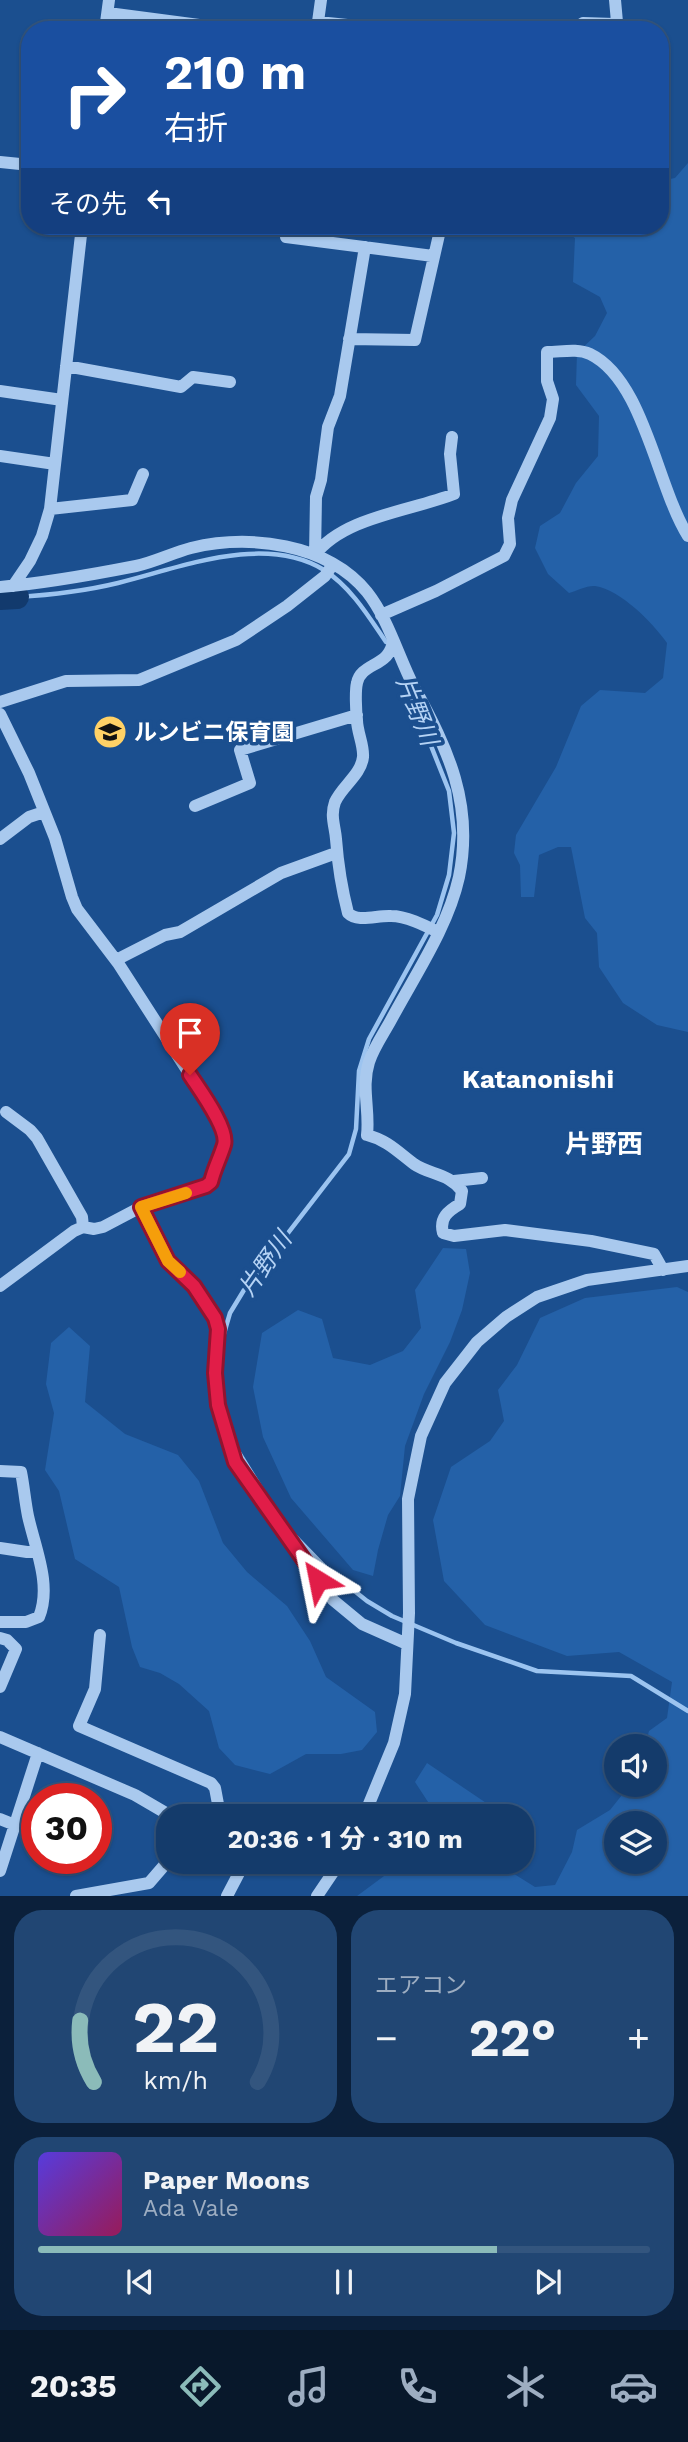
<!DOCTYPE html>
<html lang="ja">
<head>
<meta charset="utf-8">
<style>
  :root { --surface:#143b6b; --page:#214673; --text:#f1f3f6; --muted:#9dadc1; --line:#33557e; --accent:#8bbbb9 }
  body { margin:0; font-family:"Work Sans","Noto Sans JP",sans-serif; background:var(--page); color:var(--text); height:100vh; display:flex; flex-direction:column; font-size:26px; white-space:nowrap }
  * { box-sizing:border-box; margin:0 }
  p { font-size:23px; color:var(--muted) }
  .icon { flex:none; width:38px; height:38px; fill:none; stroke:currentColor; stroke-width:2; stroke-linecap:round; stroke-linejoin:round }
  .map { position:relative; height:1896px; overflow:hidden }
  .panel { display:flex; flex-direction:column; gap:14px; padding:14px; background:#0b203b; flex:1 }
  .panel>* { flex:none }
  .hud { position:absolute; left:21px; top:21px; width:648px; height:214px; border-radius:28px; box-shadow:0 2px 5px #0004,0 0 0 2px var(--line); background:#1a4fa0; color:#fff; overflow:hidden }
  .tools { position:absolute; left:604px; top:1734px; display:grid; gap:14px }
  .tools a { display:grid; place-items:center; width:63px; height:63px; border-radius:50%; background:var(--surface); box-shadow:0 2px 5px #0004,0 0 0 2px var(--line); font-size:35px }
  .speed { position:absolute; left:21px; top:1783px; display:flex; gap:14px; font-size:35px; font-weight:700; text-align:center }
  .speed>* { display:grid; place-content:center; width:91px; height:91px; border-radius:50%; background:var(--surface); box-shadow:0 2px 5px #0004,0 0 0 2px var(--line); line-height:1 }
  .speed .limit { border:10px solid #d22; background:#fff; color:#111 }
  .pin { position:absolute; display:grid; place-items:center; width:60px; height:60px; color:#fff; margin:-72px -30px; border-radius:50% 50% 50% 0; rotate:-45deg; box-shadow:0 0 7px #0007 }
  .pin .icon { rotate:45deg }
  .me { position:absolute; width:77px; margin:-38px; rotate:325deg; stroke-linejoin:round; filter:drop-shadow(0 0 5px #0008) }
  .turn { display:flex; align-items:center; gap:24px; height:147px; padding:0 28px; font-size:32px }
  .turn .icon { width:91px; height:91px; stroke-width:2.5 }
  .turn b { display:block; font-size:49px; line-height:60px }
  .then { display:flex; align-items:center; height:66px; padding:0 28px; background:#0003; gap:14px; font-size:26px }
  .big { font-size:52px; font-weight:700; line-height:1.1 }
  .panel .widget { flex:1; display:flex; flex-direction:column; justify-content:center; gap:10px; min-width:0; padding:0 24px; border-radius:28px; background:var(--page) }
  .panel .dial { align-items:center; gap:0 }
  .dial svg { height:182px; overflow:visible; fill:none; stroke:var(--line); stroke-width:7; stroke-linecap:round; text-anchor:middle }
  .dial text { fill:var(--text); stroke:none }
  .song { display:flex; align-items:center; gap:21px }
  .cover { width:84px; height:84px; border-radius:10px; background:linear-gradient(135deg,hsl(250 70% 55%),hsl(330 70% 35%)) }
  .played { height:7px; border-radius:4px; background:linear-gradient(90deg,var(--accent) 75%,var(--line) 75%) }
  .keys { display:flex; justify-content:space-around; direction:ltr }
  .heat { display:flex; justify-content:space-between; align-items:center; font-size:38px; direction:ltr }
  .panel .tiles { flex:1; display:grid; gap:14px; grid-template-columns:1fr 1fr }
  .widget:last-child { grid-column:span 2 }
  .trip { position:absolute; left:156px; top:1804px; width:378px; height:70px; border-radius:28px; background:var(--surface); box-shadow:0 2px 5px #0004,0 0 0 2px var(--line); font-weight:700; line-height:70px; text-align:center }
  .tabs { display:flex; height:112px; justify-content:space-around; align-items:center; background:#08182b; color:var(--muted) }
  .tabs .icon { width:49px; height:49px }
  .tabs .selected { color:var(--accent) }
  .tabs b { font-size:32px; color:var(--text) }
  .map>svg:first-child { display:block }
  .green { fill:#2461a8; fill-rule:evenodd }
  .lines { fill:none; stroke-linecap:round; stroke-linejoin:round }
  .stream { stroke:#9cc4f0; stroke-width:4.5 }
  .river { stroke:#123a6d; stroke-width:24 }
  .minor { stroke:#a9c9ee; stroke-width:12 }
  .route-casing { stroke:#92132f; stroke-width:18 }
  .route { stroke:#e11d48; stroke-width:12 }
  .slow { stroke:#f59e0b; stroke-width:12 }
  .labels { text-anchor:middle; stroke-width:7; stroke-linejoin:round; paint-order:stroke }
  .poi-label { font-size:23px; font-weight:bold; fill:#fff; stroke:#1b4f8f; text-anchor:start }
  .water-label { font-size:24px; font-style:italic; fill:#b5d3f5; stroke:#1b4f8f }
  .quarter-label { font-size:26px; font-weight:bold; fill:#fff; stroke:#1b4f8f }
</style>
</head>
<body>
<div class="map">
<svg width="688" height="1896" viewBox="0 0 688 1896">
  <rect width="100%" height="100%" fill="#1b4f8f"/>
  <path class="green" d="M688 163V1032L657 1025 623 1003 599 967 597 933 585 918 571 847H558L539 855 534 897H521L520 865 514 853 516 835 556 767 581 706 600 690 645 693 663 678 667 643C653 623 621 590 595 586 588 585 576 591 569 593L548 574 535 548 540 526 560 513 576 483 598 456 599 416 576 385 577 353 595 336 607 313 600 297 573 282 575 238 557 226H660V181L675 178Z
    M443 1248 466 1249 470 1273 462 1310 450 1342 424 1394 405 1446 400 1496 388 1515 378 1550 373 1576 353 1570 291 1498 263 1437 253 1387 262 1333 298 1310 322 1319 333 1358 370 1365 403 1351 421 1328 415 1290Z
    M677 1287 688 1292V1896H357L403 1862H512L511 1872 535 1887 555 1885 572 1852 577 1830 610 1810 630 1785H654V1746H645L649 1731 667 1718 672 1682 619 1652 567 1656 485 1625 444 1581 433 1520 451 1467 490 1441 504 1421 498 1390 517 1365 540 1318 585 1298ZM616 1824H654V1862H616Z
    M69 1327 90 1346 85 1402 125 1434 178 1455 199 1481 223 1543 247 1572 287 1606 310 1641 326 1677 375 1712 377 1732 362 1750 341 1754H306L270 1774 235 1765 219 1748 209 1711 179 1684 160 1673 140 1667 132 1647 119 1587 75 1559 59 1491 45 1470 54 1413 46 1384 51 1343Z
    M427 1763 501 1813 505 1816H427L430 1805 415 1782Z"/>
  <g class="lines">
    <path class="stream" d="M17 597C51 595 85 591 118 583 180 568 263 533 324 570 351 587 369 617 386 642
      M223 1337 230 1313 244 1290 349 1154 356 1129 359 1071 369 1039 437 915 449 875 454 833 449 791 408 688
      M238 1451 274 1509
      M294 1535 327 1569 367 1601 392 1616 456 1643 537 1671 631 1676 688 1711"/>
    <path class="river" d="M0 598 17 597"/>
    <path class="minor" d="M108 13 237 30
      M318 22 396 30
      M317 29 321 0
      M105 30 109 0
      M572 30 583 23 614 24 617 22 615 0
      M0 162 30 165
      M288 226 286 237 433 256
      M349 339 415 340 441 226
      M66 366 181 387 193 377 230 382
      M0 391 62 400
      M0 456 55 464
      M50 509 132 500 143 474
      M315 555 316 497 321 480 328 427 340 396 365 247
      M315 555C343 517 411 511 454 494L450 454 452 437
      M13 586 30 561 42 536 50 509 82 226
      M0 587C46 583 90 575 136 566 155 562 172 553 191 548 249 534 327 543 367 592 389 620 398 656 414 687 448 749 474 804 459 877 448 927 415 975 391 1020 384 1033 374 1047 369 1062 361 1087 370 1110 367 1135 387 1140 398 1152 414 1164 430 1175 449 1173 462 1191L460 1204C448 1211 439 1218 443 1233L454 1236 505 1230 591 1241 654 1254 663 1270
      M381 615 436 591 504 556 510 544 508 518 512 500 550 418 553 399 547 381V352C561 352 577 348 590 354 644 380 657 487 688 536
      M393 640C391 667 361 662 357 683 355 691 356 711 357 720 357 732 364 745 363 757 361 775 342 786 335 802 330 816 335 826 336 839 338 866 341 886 348 913 358 923 377 915 391 916 406 916 424 925 438 932
      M0 702 66 681 139 680 236 640 287 606 325 576 333 564
      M0 714 29 773 55 838 72 897 77 909 118 963 214 1112 223 1132 225 1144 215 1164 211 1182 206 1186 141 1207 103 1227 94 1229 83 1227 74 1231 0 1286
      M195 806 250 783 240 750 357 715
      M0 839 29 817 44 812
      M116 960 165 935 180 932 281 873 336 853
      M6 1112 30 1130 37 1138 82 1217 83 1227
      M454 1181 482 1178
      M141 1207 168 1261 194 1286 215 1318 218 1329 215 1373 218 1405 235 1462 280 1529 292 1542 333 1600 362 1624 407 1644
      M0 1471 21 1472C24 1487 25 1501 28 1516 35 1548 52 1585 39 1617L26 1622H0
      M0 1548 27 1552 37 1550
      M100 1635 95 1689 79 1726 211 1783 215 1788 218 1804 209 1816
      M0 1638 7 1640 16 1649 0 1687
      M0 1737 135 1795 171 1816
      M364 1816 394 1743 405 1694 409 1613 408 1499 421 1436 445 1383 477 1342 506 1317 537 1297 587 1280 688 1266
      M0 1819 15 1825
      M0 1871 38 1753
      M76 1896 149 1883 168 1861
      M227 1896 239 1873V1862
      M317 1896 340 1862"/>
  </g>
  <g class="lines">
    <defs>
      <path id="route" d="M190 1075C199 1089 229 1129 224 1145 220 1158 214 1169 211 1182L206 1186 141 1207 168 1261 194 1286 215 1318 218 1329 215 1373 218 1405 235 1462 318 1580"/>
    </defs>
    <use href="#route" class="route-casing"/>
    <use href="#route" class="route"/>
    <path class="slow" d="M180 1272 168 1261 141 1207 186 1193"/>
  </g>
  <defs>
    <symbol id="school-disc" viewBox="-11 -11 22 22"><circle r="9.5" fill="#ffd166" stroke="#1b4f8f"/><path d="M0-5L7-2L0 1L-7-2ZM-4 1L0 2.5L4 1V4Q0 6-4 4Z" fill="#111"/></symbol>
  </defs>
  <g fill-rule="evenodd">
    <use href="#school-disc" x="91" y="713" width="38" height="38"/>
  </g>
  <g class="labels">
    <g class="poi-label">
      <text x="134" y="740">ルンビニ保育園</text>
    </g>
    <g class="water-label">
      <text transform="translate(417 711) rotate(68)" y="8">片野川</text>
      <text transform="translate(265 1264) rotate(-55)" y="8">片野川</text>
    </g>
    <g class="quarter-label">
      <text x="538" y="1088">Katanonishi</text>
      <text x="604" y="1153">片野西</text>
    </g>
  </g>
</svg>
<div class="tools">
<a><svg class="icon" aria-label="sound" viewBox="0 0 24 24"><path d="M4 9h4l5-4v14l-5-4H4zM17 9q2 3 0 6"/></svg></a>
<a><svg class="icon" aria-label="layers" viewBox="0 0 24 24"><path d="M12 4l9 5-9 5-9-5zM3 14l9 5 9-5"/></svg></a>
</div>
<div class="speed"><div class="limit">30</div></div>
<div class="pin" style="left:190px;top:1075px;background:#d93025"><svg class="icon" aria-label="arrive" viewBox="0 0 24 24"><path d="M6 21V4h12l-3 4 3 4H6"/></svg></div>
<svg class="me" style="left:318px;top:1580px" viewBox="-20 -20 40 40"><path d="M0-17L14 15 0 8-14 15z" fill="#e11d48" stroke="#fff" stroke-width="4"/></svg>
<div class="trip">20:36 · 1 分 · 310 m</div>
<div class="hud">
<div class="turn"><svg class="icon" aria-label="right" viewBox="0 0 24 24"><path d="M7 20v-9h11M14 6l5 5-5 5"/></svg><div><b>210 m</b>右折</div></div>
<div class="then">その先<svg class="icon" aria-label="left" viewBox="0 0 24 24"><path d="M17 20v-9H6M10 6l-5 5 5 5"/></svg></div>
</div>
</div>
<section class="panel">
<div class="tiles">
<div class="widget dial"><svg viewBox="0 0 100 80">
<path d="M14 69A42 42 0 1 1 86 69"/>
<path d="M14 69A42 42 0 0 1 8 42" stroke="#8bbbb9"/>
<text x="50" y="56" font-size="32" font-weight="700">22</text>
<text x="50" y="72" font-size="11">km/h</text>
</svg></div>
<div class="widget"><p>エアコン</p>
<div class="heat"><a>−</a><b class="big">22°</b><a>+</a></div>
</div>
<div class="widget">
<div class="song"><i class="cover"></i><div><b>Paper Moons</b><p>Ada Vale</p></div></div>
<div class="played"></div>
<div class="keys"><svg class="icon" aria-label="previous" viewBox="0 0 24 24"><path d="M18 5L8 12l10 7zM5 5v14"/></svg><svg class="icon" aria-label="pause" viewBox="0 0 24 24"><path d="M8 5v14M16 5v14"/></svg><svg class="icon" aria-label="next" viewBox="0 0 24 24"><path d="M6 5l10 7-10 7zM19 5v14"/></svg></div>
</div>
</div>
</section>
<nav class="tabs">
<b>20:35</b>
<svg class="icon selected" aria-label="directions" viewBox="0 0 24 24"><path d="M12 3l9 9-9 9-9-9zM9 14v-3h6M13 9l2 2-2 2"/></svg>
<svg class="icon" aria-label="music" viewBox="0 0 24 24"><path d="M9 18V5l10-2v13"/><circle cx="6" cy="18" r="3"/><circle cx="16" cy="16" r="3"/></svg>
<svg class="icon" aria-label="phone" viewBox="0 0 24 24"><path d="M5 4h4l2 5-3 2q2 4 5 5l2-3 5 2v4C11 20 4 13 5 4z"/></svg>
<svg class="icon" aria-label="climate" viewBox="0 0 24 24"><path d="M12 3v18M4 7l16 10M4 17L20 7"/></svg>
<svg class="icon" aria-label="car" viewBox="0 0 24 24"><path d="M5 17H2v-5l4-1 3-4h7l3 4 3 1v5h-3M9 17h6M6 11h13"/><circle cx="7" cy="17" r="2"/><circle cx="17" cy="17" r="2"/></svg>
</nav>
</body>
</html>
